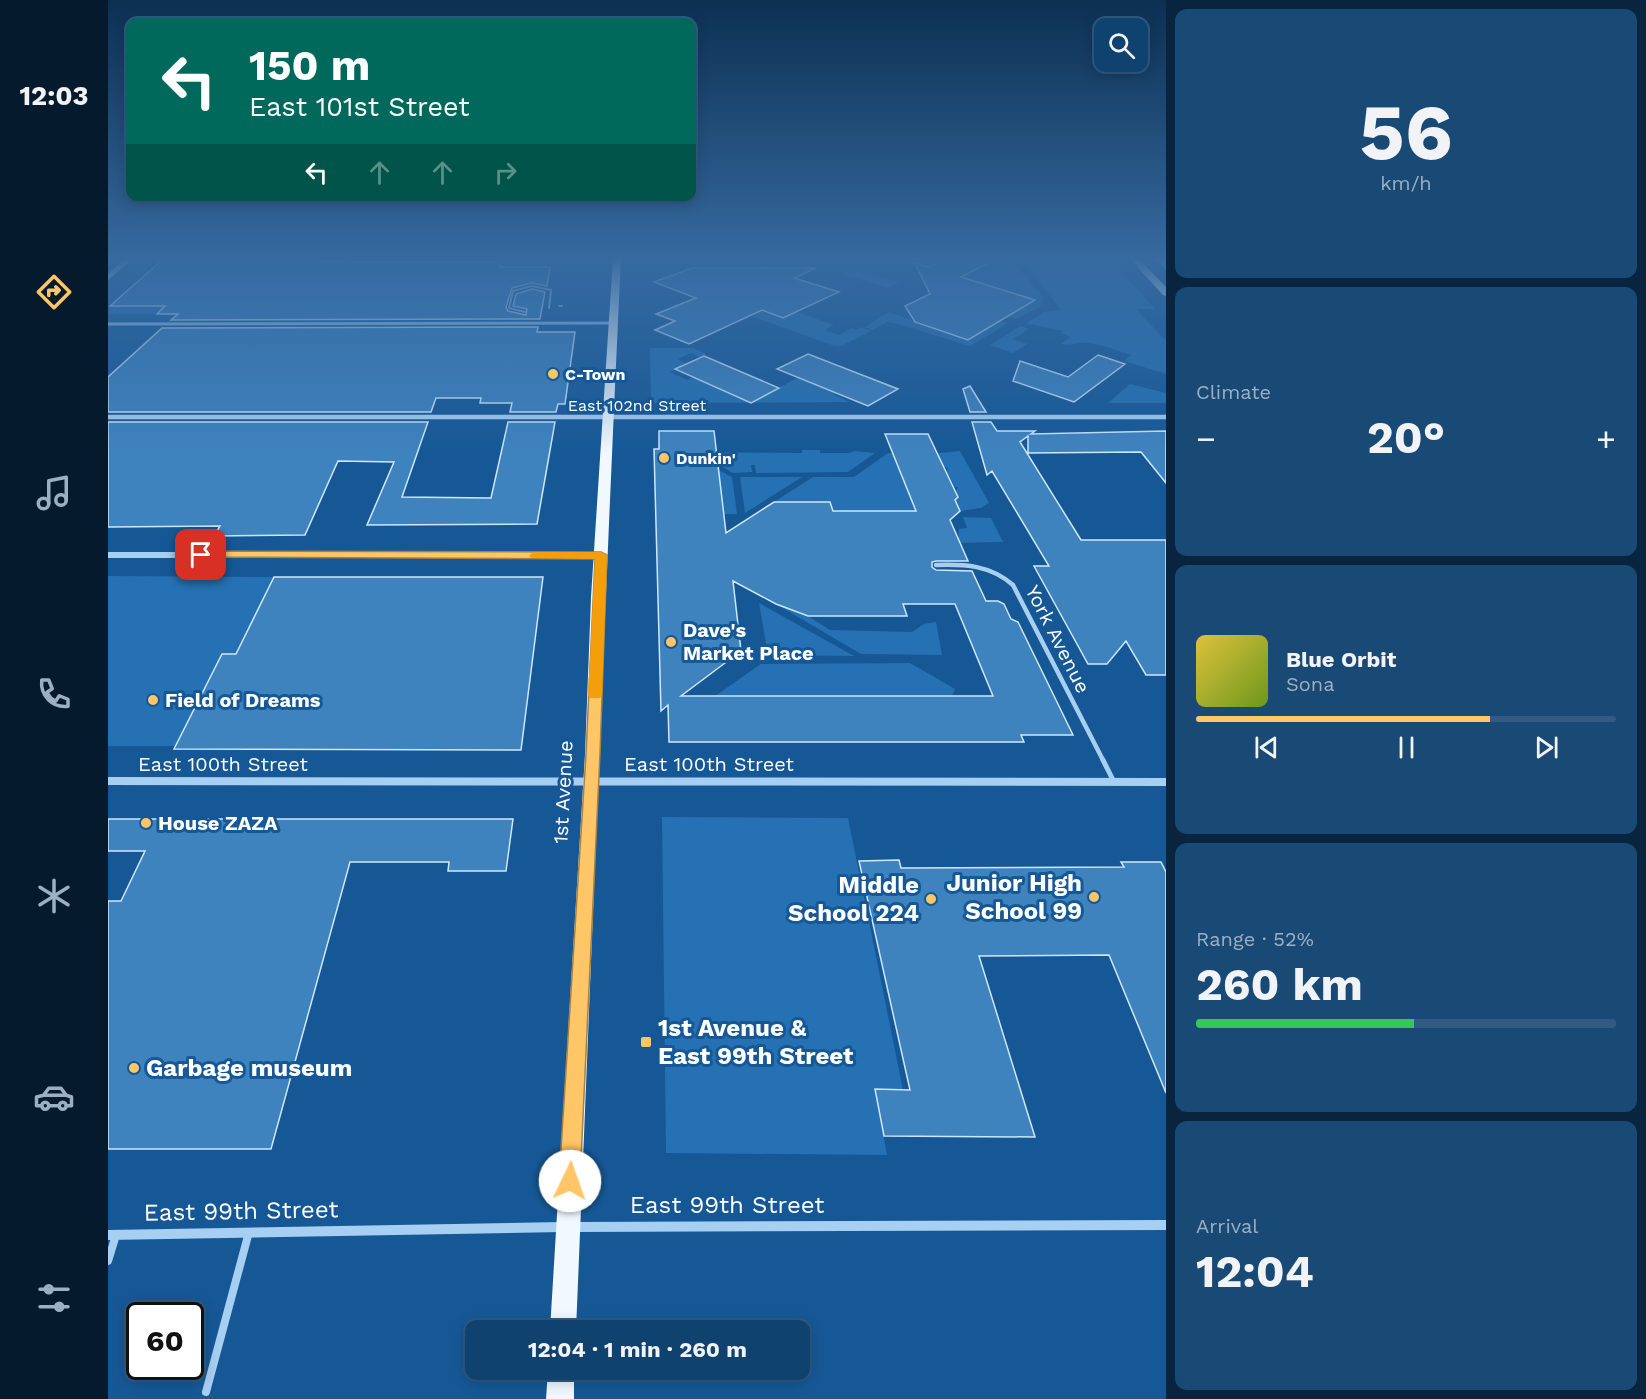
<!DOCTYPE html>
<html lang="en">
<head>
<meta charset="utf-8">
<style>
  :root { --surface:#104270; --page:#194975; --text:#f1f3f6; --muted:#9cb0c3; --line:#305b83; --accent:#ffc667 }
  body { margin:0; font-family:"Work Sans",sans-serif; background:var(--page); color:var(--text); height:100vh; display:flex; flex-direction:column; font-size:22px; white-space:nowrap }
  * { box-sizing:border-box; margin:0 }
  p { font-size:20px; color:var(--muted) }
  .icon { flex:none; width:33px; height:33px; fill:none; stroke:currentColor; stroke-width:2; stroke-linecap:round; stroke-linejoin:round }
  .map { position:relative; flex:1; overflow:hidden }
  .drawer { display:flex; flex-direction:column; gap:9px; padding:9px; background:#09243e; width:480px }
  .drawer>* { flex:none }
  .banner { position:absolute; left:18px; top:18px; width:570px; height:183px; border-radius:12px; box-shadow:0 3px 15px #0003,0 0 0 2px var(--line); background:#00695c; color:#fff; overflow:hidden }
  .tools { position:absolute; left:986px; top:18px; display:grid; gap:12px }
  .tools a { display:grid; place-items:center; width:54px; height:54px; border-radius:12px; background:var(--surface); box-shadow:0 3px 15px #0003,0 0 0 2px var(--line); font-size:30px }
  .speed { position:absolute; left:18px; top:1302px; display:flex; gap:12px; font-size:30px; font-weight:700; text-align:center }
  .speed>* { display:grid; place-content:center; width:78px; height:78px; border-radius:50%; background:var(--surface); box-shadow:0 3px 15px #0003,0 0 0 2px var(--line); line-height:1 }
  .speed .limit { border:3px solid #111; border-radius:9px; background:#fff; color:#111 }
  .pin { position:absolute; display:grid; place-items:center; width:51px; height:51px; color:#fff; margin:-26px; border-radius:12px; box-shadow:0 3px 9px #0006 }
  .me { position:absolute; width:66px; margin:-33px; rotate:3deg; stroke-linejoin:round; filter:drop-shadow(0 0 4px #0008) }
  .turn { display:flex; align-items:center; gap:21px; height:126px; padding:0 24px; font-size:27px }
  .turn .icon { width:78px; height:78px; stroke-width:2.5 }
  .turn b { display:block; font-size:42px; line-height:51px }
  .lanes { display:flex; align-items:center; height:57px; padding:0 24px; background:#0003; justify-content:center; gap:30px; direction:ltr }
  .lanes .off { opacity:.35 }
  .big { font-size:45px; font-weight:700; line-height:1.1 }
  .drawer .widget { flex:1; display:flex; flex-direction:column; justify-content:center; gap:9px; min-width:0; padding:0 21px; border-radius:12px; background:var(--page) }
  .drawer .dial { align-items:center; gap:0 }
  .dial b { font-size:78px; line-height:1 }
  .song { display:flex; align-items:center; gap:18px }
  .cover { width:72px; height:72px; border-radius:9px; background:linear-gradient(135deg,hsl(50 70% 55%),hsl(80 70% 35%)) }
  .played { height:6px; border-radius:3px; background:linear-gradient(90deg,var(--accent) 70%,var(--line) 70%) }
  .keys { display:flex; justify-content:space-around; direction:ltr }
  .heat { display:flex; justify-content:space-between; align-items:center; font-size:33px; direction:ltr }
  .charge { height:9px; border-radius:4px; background:linear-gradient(90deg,#34c759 52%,var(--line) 0) }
  .trip { position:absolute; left:357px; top:1320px; width:345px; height:60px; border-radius:12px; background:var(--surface); box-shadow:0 3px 15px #0003,0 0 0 2px var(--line); font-weight:700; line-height:60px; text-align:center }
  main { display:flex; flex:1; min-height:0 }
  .menu { display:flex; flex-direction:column; width:108px; justify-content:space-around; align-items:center; background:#061a2d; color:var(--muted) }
  .menu .icon { width:42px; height:42px }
  .menu .selected { color:var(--accent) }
  .menu b { font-size:27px; color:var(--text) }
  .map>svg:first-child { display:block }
  .green { fill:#2571b3 }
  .building { fill:#3e82be; stroke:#cee7fc; stroke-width:1.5; fill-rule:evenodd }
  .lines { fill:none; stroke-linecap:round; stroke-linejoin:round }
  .lane-far3 { stroke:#a7cff2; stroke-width:2 }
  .lane-far2 { stroke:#a7cff2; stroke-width:4.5 }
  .lane-far1 { stroke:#a7cff2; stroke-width:5 }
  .lane { stroke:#a7cff2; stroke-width:8 }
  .street-far4 { stroke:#a7cff2; stroke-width:3 }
  .street-far3 { stroke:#a7cff2; stroke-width:4.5 }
  .street-far2 { stroke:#a7cff2; stroke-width:6 }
  .street-far1 { stroke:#a7cff2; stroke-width:8 }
  .street { stroke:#a7cff2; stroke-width:10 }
  .primary { fill:#f1f8ff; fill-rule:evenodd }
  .highway { fill:#fff; fill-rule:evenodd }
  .route { fill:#ffc667; stroke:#a68143; stroke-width:1.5 }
  .slow { fill:#f59e0b }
  .poi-dot { fill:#ffc667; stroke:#165896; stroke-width:2 }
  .labels { text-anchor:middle; stroke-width:6; stroke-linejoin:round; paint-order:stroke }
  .far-poi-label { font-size:16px; font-weight:bold; fill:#fff; stroke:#165896; text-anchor:start }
  .far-street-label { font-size:16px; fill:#fff; stroke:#165896 }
  .poi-label { font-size:20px; font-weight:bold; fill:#fff; stroke:#165896; text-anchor:start }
  .street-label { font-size:20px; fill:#fff; stroke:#165896 }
  .near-poi-label { font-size:24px; font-weight:bold; fill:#fff; stroke:#165896; text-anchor:end }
  .near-street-label { font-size:24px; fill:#fff; stroke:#165896 }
</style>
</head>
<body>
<main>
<nav class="menu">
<b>12:03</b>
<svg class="icon selected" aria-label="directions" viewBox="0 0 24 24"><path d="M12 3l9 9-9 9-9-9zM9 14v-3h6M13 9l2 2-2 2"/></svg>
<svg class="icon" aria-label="music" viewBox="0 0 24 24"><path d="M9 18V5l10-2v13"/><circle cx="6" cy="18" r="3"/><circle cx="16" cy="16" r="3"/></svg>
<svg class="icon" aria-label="phone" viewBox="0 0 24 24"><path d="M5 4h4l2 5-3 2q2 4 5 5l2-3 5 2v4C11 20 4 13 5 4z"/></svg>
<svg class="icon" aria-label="climate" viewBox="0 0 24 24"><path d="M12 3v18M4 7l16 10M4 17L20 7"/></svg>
<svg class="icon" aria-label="car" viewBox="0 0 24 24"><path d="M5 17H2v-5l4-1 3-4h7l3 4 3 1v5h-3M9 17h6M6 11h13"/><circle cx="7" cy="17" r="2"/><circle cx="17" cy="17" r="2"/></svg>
<svg class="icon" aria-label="filters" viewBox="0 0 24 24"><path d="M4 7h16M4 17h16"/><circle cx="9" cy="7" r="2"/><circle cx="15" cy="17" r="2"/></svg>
</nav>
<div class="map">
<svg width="1058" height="1399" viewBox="0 0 1058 1399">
  <rect width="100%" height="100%" fill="#165896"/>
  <path class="green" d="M882 257H902L927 289H930L936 299 932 307 907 319 864 306 908 302 920 305 928 301 908 295 909 293 849 277 878 264Z
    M912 257H1000L1047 309H1028L1058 341V374L1016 361 1023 355C1010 351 995 345 981 343 971 342 963 346 953 344L962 337 952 333 954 331 918 323 936 312 953 310Z
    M747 269 791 282 780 288 735 274Z
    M2 306H57L49 314H0Z
    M644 306 675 318 689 312 726 325 717 330 731 335 744 328 748 330 753 327 763 331 733 346H727L643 316 641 314Z
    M857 309 900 323 862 346 787 323 779 322 764 330 757 327 781 312 839 333Z
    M913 326 921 329 905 339 919 344 905 353 882 345Z
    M542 348H585L598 354 593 358 583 353 570 359 579 364 562 372 579 380 597 371 660 394 705 369 742 384 725 394 742 402 543 403Z
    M1022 384 1058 393V403H1000Z
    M694 450H712V453H742L746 451 767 453 740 472 648 473 647 465H643L644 472 625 473 588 452 694 453Z
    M852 451 881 503 873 508 852 511 847 500 850 497 848 492 850 487H847L839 472 840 468 836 467 830 453Z
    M780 453H785L809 514 764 511H737L725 513 722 502H666L705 477H746Z
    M593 461 624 477 629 514H615Z
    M632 477H694L637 513Z
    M855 517 883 518 895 542 794 544 850 540 851 529 859 528Z
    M0 576 166 577 128 654H114L67 746H0Z
    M651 603 746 656 660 655Z
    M668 604 700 616 722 630 804 632 816 624 828 622 834 655 753 654Z
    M802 663 847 689 842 701 607 696 653 664Z
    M554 817 740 818 795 1090 767 1089 779 1155 558 1153Z"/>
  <path class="building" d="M841 257H892L853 277 927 300 860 340 807 322 797 306 822 294 807 263 820 267Z
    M53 261 394 262 392 267H442L439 286 424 283 404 288 398 307 400 311 418 315 419 309 405 306 408 294 424 289 437 292 432 319 63 320 70 314H49L57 306H2Z
    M584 268H708L686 278 731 292 675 318 654 310 581 344 547 330 567 321 548 314 588 298 546 282Z
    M430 327 429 332H467L457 404H450L448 412H402L404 403H372L373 398H328L323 412H0V377L54 328Z
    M700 354 790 389 760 406 669 369Z
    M990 355 1017 364 966 402 905 381 912 361 960 377Z
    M596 356 671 388 643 403 567 369Z
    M862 386 878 412H862L855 389Z
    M0 422H320L294 497 383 498 400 422H447L429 524 259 525 286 462 230 461 197 535 106 536 112 526 0 527Z
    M864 422H883L889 431H927L923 434 1058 431V483L1033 452 920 453V436L912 442 973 540H1058V675H1038L1018 641 999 664H980L926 566H941L884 471 879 475Z
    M551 431H606L618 533 666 502H722L725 511H808L777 434H820L850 497 847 500 852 511 842 520 860 561H828L824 562V567L828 570 864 571 878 601H890L896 604 903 619 910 622 965 735H913L916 742H561L560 705 553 711 546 449H551ZM625 581 668 604 700 616H799L795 604H847L885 696H573L633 651Z
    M166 577H435L413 750 66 749 114 654H128Z
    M0 819H405L398 871H340L341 862H242L163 1149H0V901H13L37 851H0Z
    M791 860 793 868 1016 867 1013 862H1053L1058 872V1093L1001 955 871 956 927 1137 776 1136 767 1089 802 1090 751 861Z"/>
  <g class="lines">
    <path class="lane-far3" d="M451 306H454
      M417 312 401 308 405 291 424 286 443 290 441 308"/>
    <path class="lane-far2" d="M828 565C857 564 882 565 905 585L996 762"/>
    <path class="lane-far1" d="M995 760 1006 782"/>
    <path class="lane" d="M0 1261 8 1235
      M98 1392 141 1232"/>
    <path class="street-far4" d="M0 324 505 323"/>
    <path class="street-far3" d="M0 417H1058"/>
    <path class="street-far2" d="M0 555H492"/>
    <path class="street-far1" d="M0 781 1058 782"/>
    <path class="street" d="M465 1227 1058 1225
      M0 1235 454 1227"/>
    <path class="primary" d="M19 257H27L0 280V274Z
      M505 257H513C496 615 483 972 468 1330H442L477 754 483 597Z
      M440 1370H466V1399H438Z"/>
    <path class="highway" d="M1020 257H1029L1058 287V296L1055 295Z
      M1045 257H1054L1058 261V269Z"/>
  </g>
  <linearGradient id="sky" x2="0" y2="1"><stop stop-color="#0c3052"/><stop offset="0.57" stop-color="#366aa0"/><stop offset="1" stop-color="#366aa0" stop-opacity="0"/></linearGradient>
  <rect width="1058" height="453" fill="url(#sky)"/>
  <path class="route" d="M93 551 493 552 499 555 492 754 472 1181 469 1189 462 1192 454 1189 451 1181 478 754 487 559 89 557 87 555Z"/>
  <path class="slow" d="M427 552H493L499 555 494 695 492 698H482L480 695 487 559 423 558 421 555Z"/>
  <g class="poi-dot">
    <circle cx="445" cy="374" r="6"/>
    <circle cx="556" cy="458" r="6"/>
    <circle cx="563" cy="642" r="6"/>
    <circle cx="45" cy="700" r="6"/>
    <circle cx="38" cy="823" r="6"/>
    <circle cx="986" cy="897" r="6"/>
    <circle cx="823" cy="899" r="6"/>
    <rect x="532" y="1036" width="12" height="12" rx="3"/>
    <circle cx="26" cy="1068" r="6"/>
  </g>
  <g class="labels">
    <g class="far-poi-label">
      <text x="457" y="380">C-Town</text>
      <text x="568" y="464">Dunkin'</text>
    </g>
    <g class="far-street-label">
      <text x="529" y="411">East 102nd Street</text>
    </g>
    <g class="poi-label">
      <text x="575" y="637">Dave's<tspan x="575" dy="23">Market Place</tspan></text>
      <text x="57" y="707">Field of Dreams</text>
      <text x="50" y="830">House ZAZA</text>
    </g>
    <g class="street-label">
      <text transform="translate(950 639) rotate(63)" y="7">York Avenue</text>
      <text x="115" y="771">East 100th Street</text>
      <text x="601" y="771">East 100th Street</text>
      <text transform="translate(455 792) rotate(-87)" y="7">1st Avenue</text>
    </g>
    <g class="near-poi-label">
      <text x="974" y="891">Junior High<tspan x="974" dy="28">School 99</tspan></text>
      <text x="811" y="893">Middle<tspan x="811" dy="28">School 224</tspan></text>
      <text x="550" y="1036" text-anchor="start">1st Avenue &amp;<tspan x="550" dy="28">East 99th Street</tspan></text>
      <text x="38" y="1076" text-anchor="start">Garbage museum</text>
    </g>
    <g class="near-street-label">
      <text x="619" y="1213">East 99th Street</text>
      <text transform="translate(133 1211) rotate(-1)" y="8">East 99th Street</text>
    </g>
  </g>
</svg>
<div class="tools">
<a><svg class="icon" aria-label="search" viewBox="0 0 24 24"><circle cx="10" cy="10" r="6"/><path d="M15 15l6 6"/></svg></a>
</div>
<div class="speed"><div class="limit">60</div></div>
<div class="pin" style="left:93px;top:555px;background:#d93025"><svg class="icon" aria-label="arrive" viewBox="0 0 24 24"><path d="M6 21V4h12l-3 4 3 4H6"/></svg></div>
<svg class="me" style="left:462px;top:1181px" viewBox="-20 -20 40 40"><circle r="19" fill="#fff"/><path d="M0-13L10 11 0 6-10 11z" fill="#ffc667"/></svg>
<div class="trip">12:04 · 1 min · 260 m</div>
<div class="banner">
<div class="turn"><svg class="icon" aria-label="left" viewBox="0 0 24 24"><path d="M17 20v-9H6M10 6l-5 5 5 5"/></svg><div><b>150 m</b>East 101st Street</div></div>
<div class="lanes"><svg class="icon" aria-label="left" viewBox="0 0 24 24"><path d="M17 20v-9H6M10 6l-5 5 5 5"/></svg><svg class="icon off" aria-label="ahead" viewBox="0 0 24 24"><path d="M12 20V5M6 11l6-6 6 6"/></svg><svg class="icon off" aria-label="ahead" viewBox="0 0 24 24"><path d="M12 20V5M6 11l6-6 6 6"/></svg><svg class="icon off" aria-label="right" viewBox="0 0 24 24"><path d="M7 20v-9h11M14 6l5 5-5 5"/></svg></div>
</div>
</div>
<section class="drawer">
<div class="widget dial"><b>56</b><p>km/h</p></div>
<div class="widget"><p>Climate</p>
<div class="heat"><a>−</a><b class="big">20°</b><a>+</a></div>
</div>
<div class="widget">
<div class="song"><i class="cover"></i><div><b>Blue Orbit</b><p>Sona</p></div></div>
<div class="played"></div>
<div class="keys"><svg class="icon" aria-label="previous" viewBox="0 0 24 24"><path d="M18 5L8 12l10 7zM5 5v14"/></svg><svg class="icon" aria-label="pause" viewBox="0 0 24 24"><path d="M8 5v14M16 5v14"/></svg><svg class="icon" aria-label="next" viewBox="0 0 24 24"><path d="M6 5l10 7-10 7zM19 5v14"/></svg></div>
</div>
<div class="widget"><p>Range · 52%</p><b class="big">260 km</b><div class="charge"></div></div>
<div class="widget"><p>Arrival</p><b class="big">12:04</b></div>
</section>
</main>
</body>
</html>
